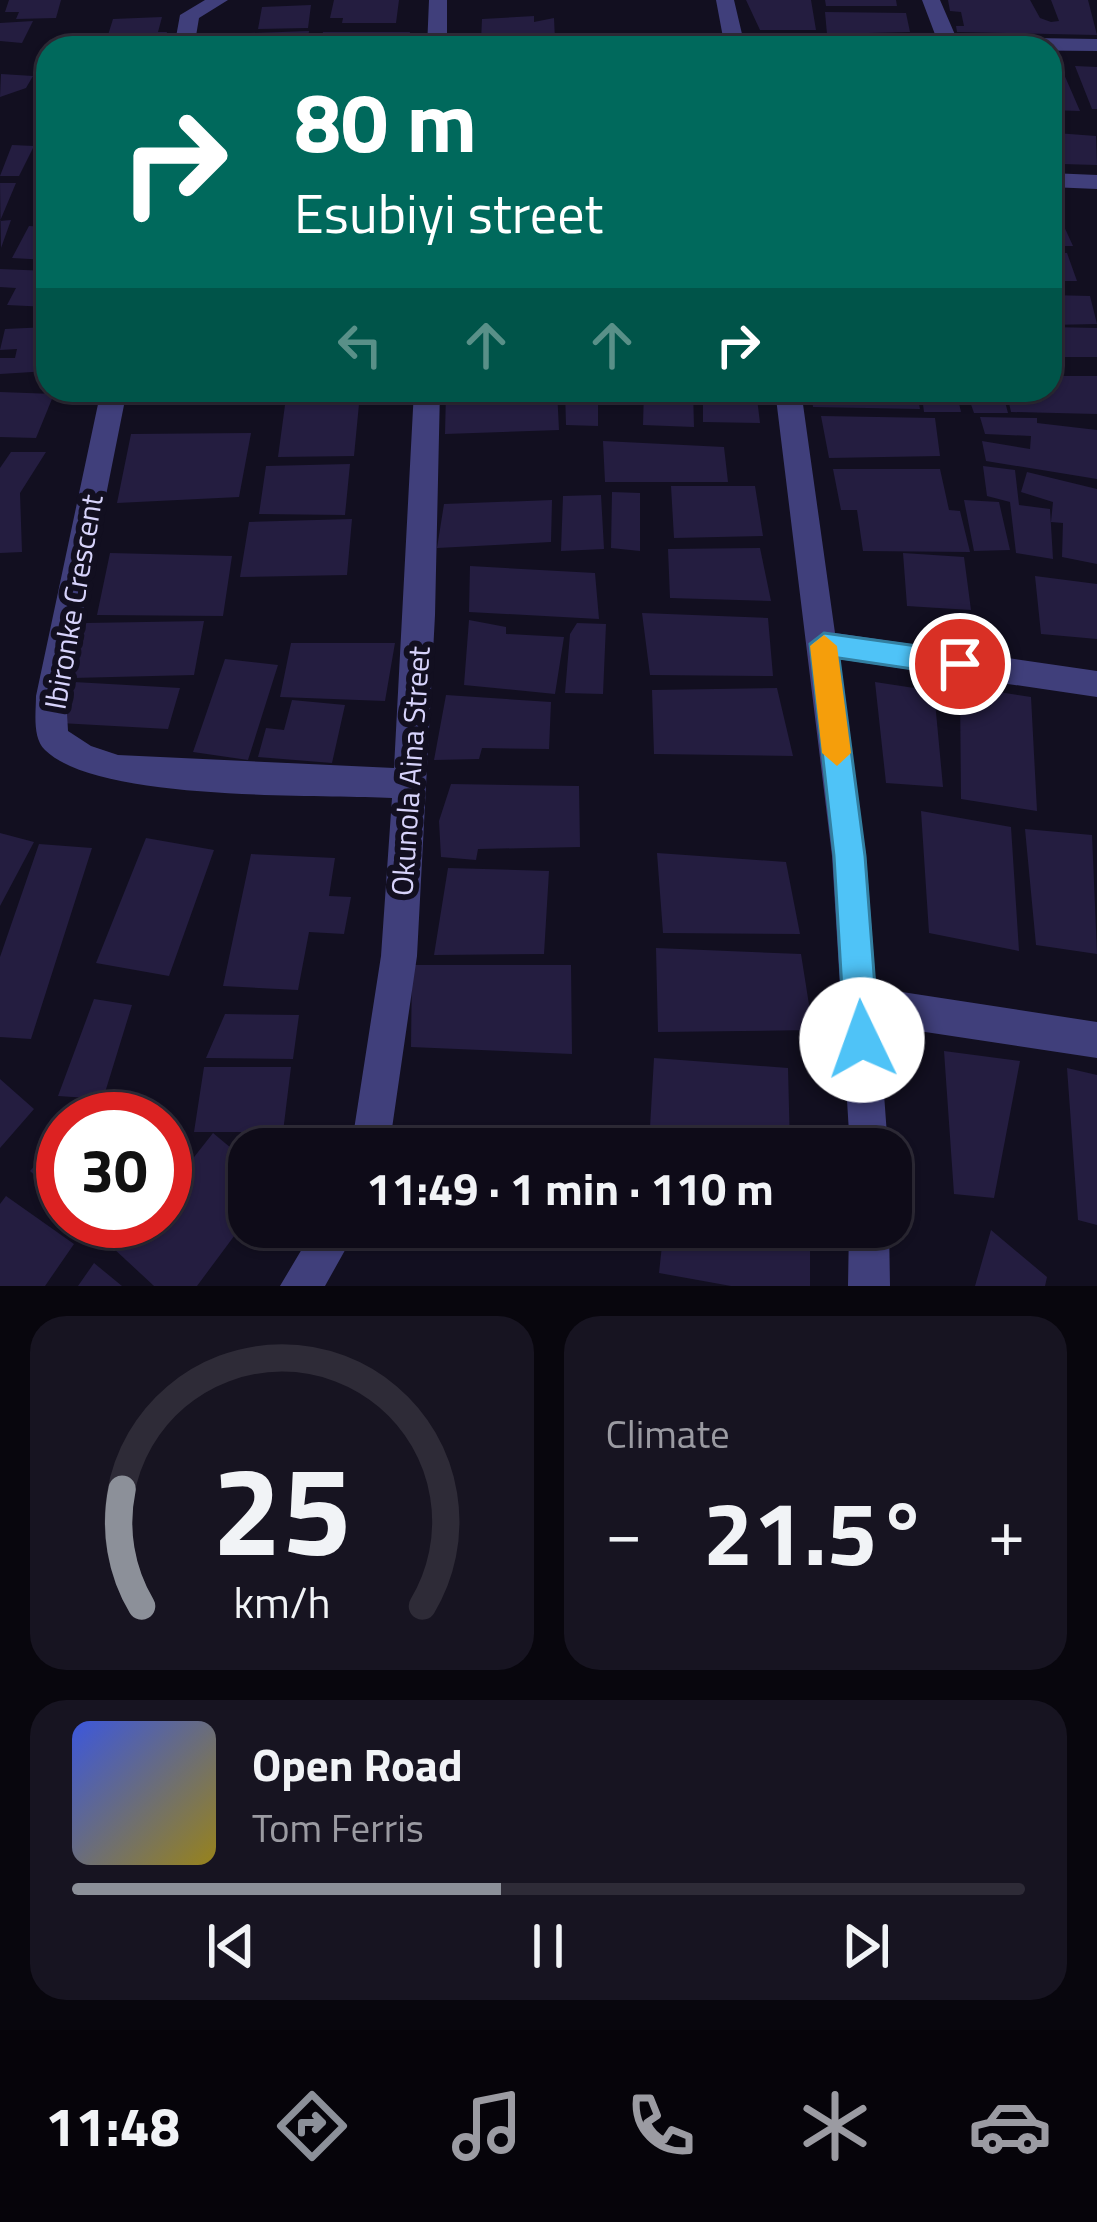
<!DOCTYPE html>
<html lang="en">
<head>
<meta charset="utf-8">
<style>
  :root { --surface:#0e0b18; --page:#171421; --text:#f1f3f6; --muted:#9b9ba2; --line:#2e2b37; --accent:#8c9099 }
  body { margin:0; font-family:"Titillium Web",sans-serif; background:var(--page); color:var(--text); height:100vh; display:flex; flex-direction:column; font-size:45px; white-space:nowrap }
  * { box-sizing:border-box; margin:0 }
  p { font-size:39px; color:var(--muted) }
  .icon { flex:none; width:66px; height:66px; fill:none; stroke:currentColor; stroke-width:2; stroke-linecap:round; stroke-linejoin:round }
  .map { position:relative; height:1286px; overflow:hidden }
  .panel { display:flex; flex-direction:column; gap:30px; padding:30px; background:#08060d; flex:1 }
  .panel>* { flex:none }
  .guide { position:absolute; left:36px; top:36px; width:1026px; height:366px; border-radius:36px; box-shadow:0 3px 9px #0004,0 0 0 3px var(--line); background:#00695c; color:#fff; overflow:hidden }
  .speed { position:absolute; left:36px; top:1092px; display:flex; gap:24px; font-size:60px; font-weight:700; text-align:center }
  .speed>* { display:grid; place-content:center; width:156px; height:156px; border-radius:50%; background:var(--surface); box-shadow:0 3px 9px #0004,0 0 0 3px var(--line); line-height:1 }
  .speed .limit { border:18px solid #d22; background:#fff; color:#111 }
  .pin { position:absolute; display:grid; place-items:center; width:102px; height:102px; color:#fff; margin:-51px; border:6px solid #fff; border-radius:50%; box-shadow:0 3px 12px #0007 }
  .me { position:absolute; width:132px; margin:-66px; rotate:357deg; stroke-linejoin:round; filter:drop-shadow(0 0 9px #0008) }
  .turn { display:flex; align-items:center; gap:42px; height:252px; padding:0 60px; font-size:54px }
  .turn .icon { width:156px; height:156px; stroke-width:2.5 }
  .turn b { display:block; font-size:84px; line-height:102px }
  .lanes { display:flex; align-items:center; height:114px; padding:0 60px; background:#0003; justify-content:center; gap:60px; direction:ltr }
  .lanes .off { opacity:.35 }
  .big { font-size:90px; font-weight:700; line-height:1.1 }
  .panel .widget { flex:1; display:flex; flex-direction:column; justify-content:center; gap:18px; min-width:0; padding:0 42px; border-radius:36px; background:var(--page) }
  .panel .dial { align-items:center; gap:0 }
  .dial svg { height:312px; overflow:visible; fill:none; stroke:var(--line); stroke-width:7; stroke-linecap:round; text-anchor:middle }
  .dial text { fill:var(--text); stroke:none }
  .song { display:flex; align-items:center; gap:36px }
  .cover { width:144px; height:144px; border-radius:18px; background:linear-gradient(135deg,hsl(230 70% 55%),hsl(50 70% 35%)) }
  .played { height:12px; border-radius:6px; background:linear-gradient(90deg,var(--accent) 45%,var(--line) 45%) }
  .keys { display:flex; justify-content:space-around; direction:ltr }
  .heat { display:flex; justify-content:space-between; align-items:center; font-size:66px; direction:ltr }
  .panel .tiles { flex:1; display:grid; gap:30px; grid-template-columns:1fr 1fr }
  .widget:last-child { grid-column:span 2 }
  .trip { position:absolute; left:228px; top:1128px; width:684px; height:120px; border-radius:36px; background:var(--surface); box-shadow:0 3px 9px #0004,0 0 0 3px var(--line); font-weight:700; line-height:120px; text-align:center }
  .tabs { display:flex; height:192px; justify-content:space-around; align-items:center; background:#06040a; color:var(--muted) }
  .tabs .icon { width:84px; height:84px }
  .tabs .on { color:var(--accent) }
  .tabs b { font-size:54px; color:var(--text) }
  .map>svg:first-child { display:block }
  .building { fill:#241d40 }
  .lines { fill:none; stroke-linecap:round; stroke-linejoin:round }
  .minor { fill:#403f7b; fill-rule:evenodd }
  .route { fill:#4fc3f7; stroke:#337fa1; stroke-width:3 }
  .slow { fill:#f59e0b }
  .labels { text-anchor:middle; stroke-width:12; stroke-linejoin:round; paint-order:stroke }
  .street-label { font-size:30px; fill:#d7d3fb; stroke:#120f20 }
</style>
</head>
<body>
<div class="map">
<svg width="1097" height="1286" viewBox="0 0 1097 1286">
  <rect width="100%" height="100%" fill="#120f20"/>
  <path class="building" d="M9 0H61L56 18 16 19 19 12H5Z
    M334 0H399L396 23H342L343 18H330Z
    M746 0H811L816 30H760Z
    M825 0H896L897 6H826Z
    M948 0H1030L1040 18 1051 22 1059 21 1051 0H1088L1097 35 957 32 956 26H964L961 12 950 11Z
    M311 5 308 28 258 29 262 7Z
    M825 12 906 13 910 32 827 34Z
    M534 16V22L554 18 555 40 481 41 482 19Z
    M162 17 158 32H167L163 47 104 48 113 19Z
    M33 21 22 43 0 41V23Z
    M309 31 307 48H220L222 34Z
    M323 32H410L408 48H319Z
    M1060 65 1080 111 1050 110V66Z
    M1075 66 1097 67V109H1092Z
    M1 74 33 76 26 88 0 97Z
    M1056 133 1096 136 1097 165 1062 164Z
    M12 145 34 146 19 176H0Z
    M0 183H16L0 221 11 220 1 248Z
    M1050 210 1057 211 1073 246H1050Z
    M29 226 48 227V260L12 258Z
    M1050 253H1067L1077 281H1050Z
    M0 269 48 271V307L7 305 16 288 0 287Z
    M1050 295 1090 296 1097 324 1050 325Z
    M48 327V371L0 374V358H15L17 349 0 350 5 329Z
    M1050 327 1097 328V357H1050Z
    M1050 376H1097V414L1011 412 1006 390H1050Z
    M557 390 559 430 445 434 446 392Z
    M565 390H598V426L566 425Z
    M644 390H693L694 427 643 425Z
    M703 390H756L760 423 703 422Z
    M811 390H916L920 409 813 407Z
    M921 390H956L961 412H924Z
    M966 390H1002L1008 413H974Z
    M0 392 54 394 36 438 0 437Z
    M359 404 354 456 278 457 285 405Z
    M821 416 935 418 940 456 829 458Z
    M980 417 1037 418V423L1097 430V479L986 461 982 441 1030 449 1031 436 985 434Z
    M251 433 239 497 117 503 131 434Z
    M603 441 724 447 728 482H605Z
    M11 452H46L20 493 22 552 0 553V468Z
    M350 464 345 515 259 514 266 466Z
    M983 466 1015 470 1019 505 1050 509 1053 559 1016 553 1010 502 987 496Z
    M833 469H940L949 510 960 511 970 552 863 551 857 510H841Z
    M1027 472 1097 489V564L1062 557 1063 523 1051 522 1053 502 1021 492Z
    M671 486H755L763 536 674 538Z
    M612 492 640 493V551L611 548Z
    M601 495 604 549 561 551 563 496Z
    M552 500 551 542 437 548 444 504Z
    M964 500 999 502 1010 550 974 551Z
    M352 519 347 575 240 577 249 522Z
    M760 548 771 601 670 598 668 549Z
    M110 553 232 556 223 616 97 615Z
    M903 553 964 557 971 610 907 606Z
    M470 566 595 573 599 619 469 612Z
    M1035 576 1097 584V639L1041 634Z
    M642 613 768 618 773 676 650 675Z
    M469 620 506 627V634L564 637 555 694 464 685Z
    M204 621 194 675 72 678 86 623Z
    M577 623 606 624 603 694 565 693 570 634Z
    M291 643H395L385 701 280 697Z
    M225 659 278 665 248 760 193 752Z
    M74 682 180 688 168 729 60 723Z
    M875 682 934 691 943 787 886 783Z
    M960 686 1031 697 1037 811 961 799Z
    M777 688 793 756 654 754 652 690Z
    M446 695 551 702 549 749 482 748 479 759 434 760Z
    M292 700 345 705 332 763 258 757 266 728 284 730Z
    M451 784 579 786 580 847 478 849 476 860 441 857 439 821Z
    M921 811 1011 827 1019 951 929 933Z
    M1025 829 1092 835 1097 954 1036 945Z
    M0 833 34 842 0 906Z
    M146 838 214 850 169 976 96 963Z
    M39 844 92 848 31 1039 0 1037V957Z
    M657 853 786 862 800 934 663 933Z
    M251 854 335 858 329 896 351 897 344 934 309 932 298 990 223 986Z
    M448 868 549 871 544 954 434 955Z
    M656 948 801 954 813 1030 658 1032Z
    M412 965H571L572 1054 411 1047Z
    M94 999 132 1005 103 1099 58 1096Z
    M225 1014 299 1015 293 1059 206 1058Z
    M944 1051 1020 1061 994 1198 954 1194Z
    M654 1058 788 1068 790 1149 649 1145Z
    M204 1067H291L283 1132H194Z
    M1067 1068 1097 1075V1225L1078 1220Z
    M0 1079 34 1109 0 1148Z
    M213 1133 249 1163V1216L197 1286H154L84 1221H165V1194Z
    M58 1139 63 1143V1201L30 1171Z
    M6 1196 74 1244 45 1286H0V1204Z
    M664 1227H810V1286H731L659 1273Z
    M991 1230 1047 1277 1045 1286H975Z
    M94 1263 122 1286H78Z"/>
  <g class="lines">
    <path class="minor" d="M205 0H228L199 18 194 48H174L180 15Z
      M429 0H447V48H427Z
      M716 0H734L742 34 936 37 922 0H940L956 37 1097 39V51L725 48Z
      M1050 173 1097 175V189L1050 187Z
      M101 390H127L66 696 68 731 91 746 118 755 394 768 414 390H440L435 615 417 956 389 1149H351L381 956 392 798C314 794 98 802 45 750 32 738 36 712 36 696Z
      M775 390H801L835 633 1097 671V697L838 659 866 856 876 988 1097 1022V1058L879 1025 888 1149H850L832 856Z
      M315 1227H358L325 1286H280Z
      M849 1227H889L890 1286H848Z"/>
  </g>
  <path class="route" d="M824 633 960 652 974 664 960 676 839 658 865 856 879 1040 874 1052 862 1057 850 1052 845 1040 834 856 810 644Z"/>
  <path class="slow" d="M824 635 837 646 851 753 837 766 822 753 810 646Z"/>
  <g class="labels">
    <g class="street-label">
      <text transform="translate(74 602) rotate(-80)" y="10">Ibironke Crescent</text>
      <text transform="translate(411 771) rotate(-86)" y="10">Okunola Aina Street</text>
    </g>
  </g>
</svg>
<div class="speed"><div class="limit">30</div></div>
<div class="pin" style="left:960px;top:664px;background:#d93025"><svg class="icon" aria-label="arrive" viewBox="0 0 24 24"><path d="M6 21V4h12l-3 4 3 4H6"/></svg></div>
<svg class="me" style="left:862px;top:1040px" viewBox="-20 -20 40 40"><circle r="19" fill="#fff"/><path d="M0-13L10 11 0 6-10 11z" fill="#4fc3f7"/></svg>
<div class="trip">11:49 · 1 min · 110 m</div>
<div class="guide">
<div class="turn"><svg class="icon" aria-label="right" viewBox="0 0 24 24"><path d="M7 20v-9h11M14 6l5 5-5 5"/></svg><div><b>80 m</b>Esubiyi street</div></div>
<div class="lanes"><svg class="icon off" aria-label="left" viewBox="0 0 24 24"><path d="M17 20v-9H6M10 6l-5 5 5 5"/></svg><svg class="icon off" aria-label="ahead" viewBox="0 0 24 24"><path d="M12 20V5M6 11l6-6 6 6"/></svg><svg class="icon off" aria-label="ahead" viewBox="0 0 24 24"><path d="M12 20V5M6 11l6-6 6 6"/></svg><svg class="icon" aria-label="right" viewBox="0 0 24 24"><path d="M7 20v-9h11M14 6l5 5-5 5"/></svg></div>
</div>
</div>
<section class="panel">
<div class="tiles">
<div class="widget dial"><svg viewBox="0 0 100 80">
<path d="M14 69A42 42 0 1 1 86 69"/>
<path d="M14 69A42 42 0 0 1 9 39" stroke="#8c9099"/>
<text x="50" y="56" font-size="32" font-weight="700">25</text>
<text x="50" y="72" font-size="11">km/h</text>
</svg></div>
<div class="widget"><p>Climate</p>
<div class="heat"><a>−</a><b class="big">21.5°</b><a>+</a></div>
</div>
<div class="widget">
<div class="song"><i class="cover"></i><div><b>Open Road</b><p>Tom Ferris</p></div></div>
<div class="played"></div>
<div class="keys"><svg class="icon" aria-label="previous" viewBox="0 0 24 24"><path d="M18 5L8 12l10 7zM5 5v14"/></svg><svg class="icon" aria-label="pause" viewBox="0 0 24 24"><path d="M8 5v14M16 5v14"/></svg><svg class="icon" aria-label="next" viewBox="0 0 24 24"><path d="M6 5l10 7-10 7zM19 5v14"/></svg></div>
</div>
</div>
</section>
<nav class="tabs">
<b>11:48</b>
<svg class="icon on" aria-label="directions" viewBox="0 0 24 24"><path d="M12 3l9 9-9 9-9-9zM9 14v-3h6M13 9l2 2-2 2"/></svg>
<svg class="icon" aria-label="music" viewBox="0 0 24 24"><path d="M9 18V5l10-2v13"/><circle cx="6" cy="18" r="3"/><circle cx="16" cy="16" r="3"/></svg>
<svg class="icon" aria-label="phone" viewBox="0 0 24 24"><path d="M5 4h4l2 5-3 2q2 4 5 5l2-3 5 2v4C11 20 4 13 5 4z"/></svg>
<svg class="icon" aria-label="climate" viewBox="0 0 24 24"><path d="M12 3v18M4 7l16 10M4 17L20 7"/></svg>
<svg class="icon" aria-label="car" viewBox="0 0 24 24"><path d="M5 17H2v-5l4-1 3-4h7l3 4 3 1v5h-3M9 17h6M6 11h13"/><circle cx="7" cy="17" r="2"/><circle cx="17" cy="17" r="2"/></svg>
</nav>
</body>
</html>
